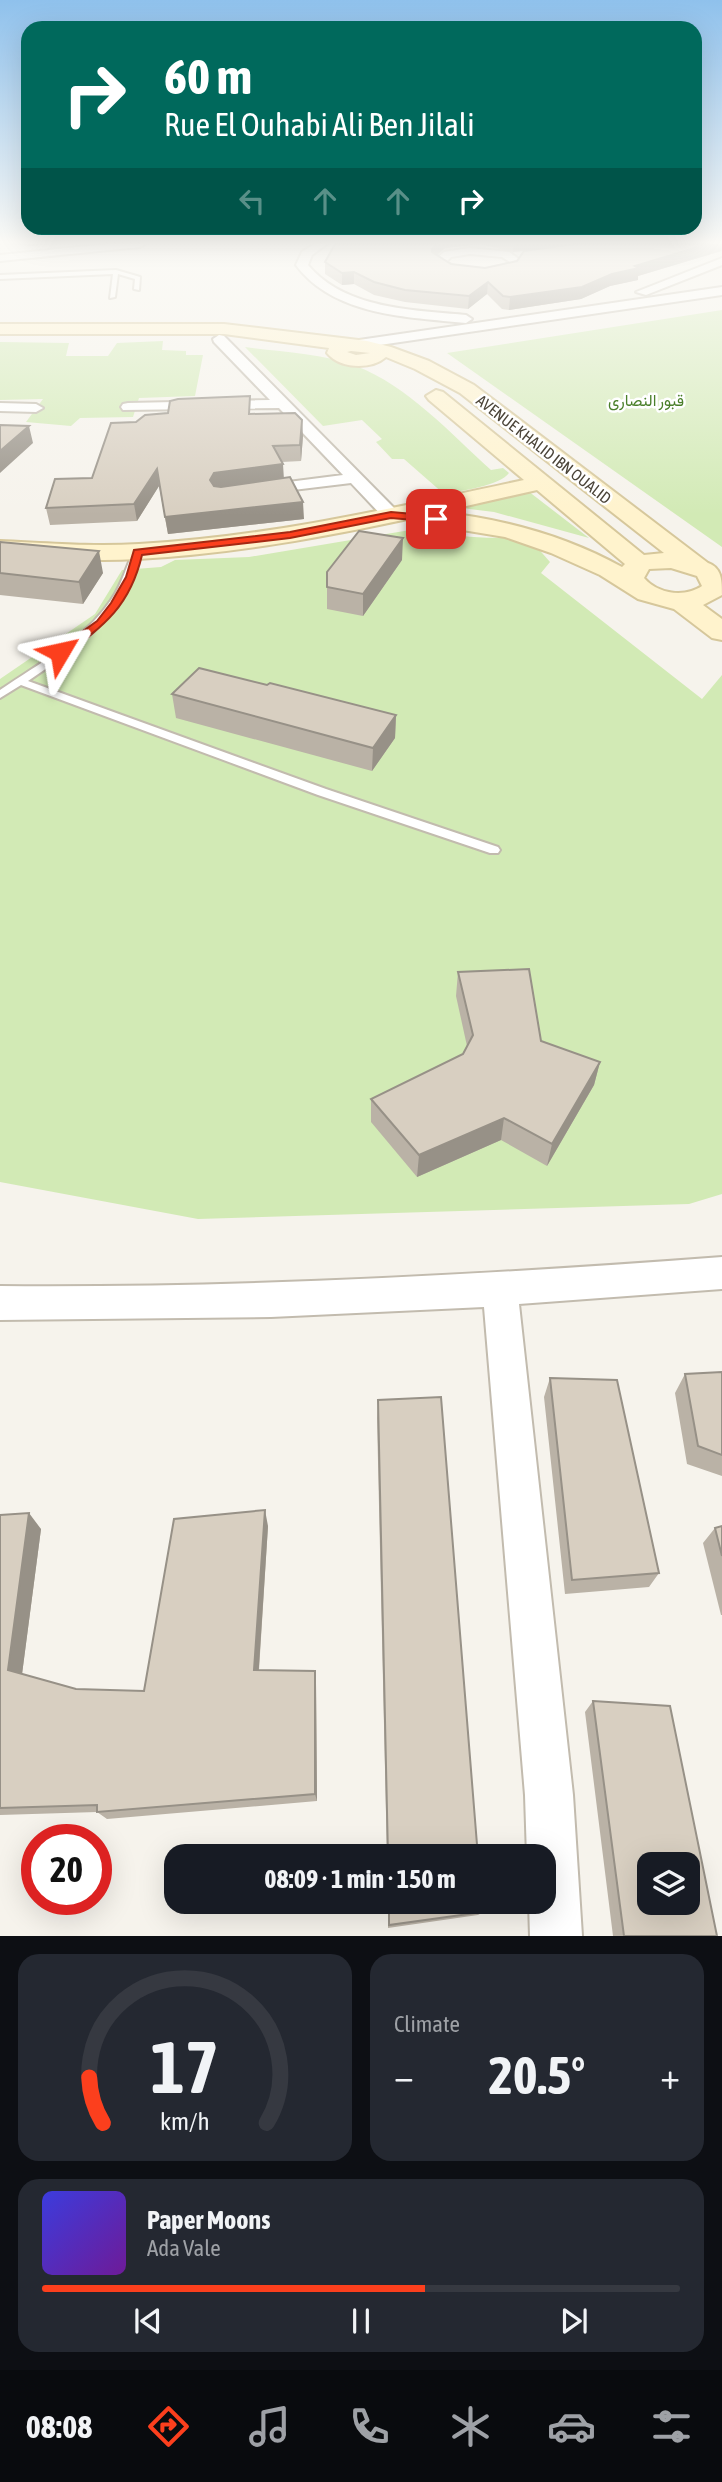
<!DOCTYPE html>
<html lang="en">
<head>
<meta charset="utf-8">
<style>
  :root { --surface:#171b24; --page:#242831; --text:#f1f3f6; --muted:#9ea1a6; --line:#363941; --accent:#fc3f1d }
  body { margin:0; font-family:"Asap Condensed",Vazirmatn,sans-serif; background:var(--page); color:var(--text); height:100vh; display:flex; flex-direction:column; font-size:26px; white-space:nowrap }
  * { box-sizing:border-box; margin:0 }
  p { font-size:23px; color:var(--muted) }
  .icon { flex:none; width:38px; height:38px; fill:none; stroke:currentColor; stroke-width:2; stroke-linecap:round; stroke-linejoin:round }
  .map { position:relative; height:1936px; overflow:hidden }
  .details { display:flex; flex-direction:column; gap:18px; padding:18px; background:#0d0f14; flex:1 }
  .details>* { flex:none }
  .banner { position:absolute; left:21px; top:21px; width:681px; height:214px; border-radius:21px; box-shadow:0 7px 28px #0002; background:#00695c; color:#fff; overflow:hidden }
  .controls { position:absolute; left:637px; top:1852px; display:grid; gap:14px }
  .controls a { display:grid; place-items:center; width:63px; height:63px; border-radius:14px; background:var(--surface); box-shadow:0 7px 28px #0002; font-size:35px }
  .speed { position:absolute; left:21px; top:1824px; display:flex; gap:14px; font-size:35px; font-weight:700; text-align:center }
  .speed>* { display:grid; place-content:center; width:91px; height:91px; border-radius:50%; background:var(--surface); box-shadow:0 7px 28px #0002; line-height:1 }
  .speed .limit { border:10px solid #d22; background:#fff; color:#111 }
  .pin { position:absolute; display:grid; place-items:center; width:60px; height:60px; color:#fff; margin:-30px; border-radius:14px; box-shadow:0 4px 10px #0006 }
  .me { position:absolute; width:77px; margin:-38px; rotate:54deg; stroke-linejoin:round; filter:drop-shadow(0 0 5px #0008) }
  .turn { display:flex; align-items:center; gap:24px; height:147px; padding:0 28px; font-size:32px }
  .turn .icon { width:91px; height:91px; stroke-width:2.5 }
  .turn b { display:block; font-size:49px; line-height:60px }
  .lanes { display:flex; align-items:center; height:66px; padding:0 28px; background:#0003; justify-content:center; gap:35px; direction:ltr }
  .lanes .off { opacity:.35 }
  .big { font-size:52px; font-weight:700; line-height:1.1 }
  .details .card { flex:1; display:flex; flex-direction:column; justify-content:center; gap:10px; min-width:0; padding:0 24px; border-radius:21px; background:var(--page) }
  .details .dial { align-items:center; gap:0 }
  .dial svg { height:182px; overflow:visible; fill:none; stroke:var(--line); stroke-width:7; stroke-linecap:round; text-anchor:middle }
  .dial text { fill:var(--text); stroke:none }
  .song { display:flex; align-items:center; gap:21px }
  .cover { width:84px; height:84px; border-radius:10px; background:linear-gradient(135deg,hsl(240 70% 55%),hsl(280 70% 35%)) }
  .played { height:7px; border-radius:4px; background:linear-gradient(90deg,var(--accent) 60%,var(--line) 60%) }
  .keys { display:flex; justify-content:space-around; direction:ltr }
  .heat { display:flex; justify-content:space-between; align-items:center; font-size:38px; direction:ltr }
  .details .tiles { flex:1; display:grid; gap:18px; grid-template-columns:1fr 1fr }
  .card:last-child { grid-column:span 2 }
  .trip { position:absolute; left:164px; top:1844px; width:392px; height:70px; border-radius:21px; background:var(--surface); box-shadow:0 7px 28px #0002; font-weight:700; line-height:70px; text-align:center }
  .tabs { display:flex; height:112px; justify-content:space-around; align-items:center; background:#090b0e; color:var(--muted) }
  .tabs .icon { width:49px; height:49px }
  .tabs .active { color:var(--accent) }
  .tabs b { font-size:32px; color:var(--text) }
  .map>svg:first-child { display:block }
  .green { fill:#d2eab5 }
  .lines { fill:none; stroke-linecap:round; stroke-linejoin:round }
  .lane-casing { stroke:#c2bbae; stroke-width:4 }
  .street-casing { stroke:#c2bbae; stroke-width:4 }
  .secondary-casing { stroke:#d6c79b; stroke-width:4 }
  .lane { fill:#fff; fill-rule:evenodd }
  .street { fill:#fff; fill-rule:evenodd }
  .secondary { fill:#fff3cd; fill-rule:evenodd }
  .wall { fill:#bab2a6; fill-rule:evenodd }
  .shaded-wall { fill:#979187 }
  .building { fill:#d8cfc1; stroke:#979187; stroke-width:2; fill-rule:evenodd }
  .route { fill:#fc3f1d; stroke:#a42913; stroke-width:2 }
  .labels { text-anchor:middle; stroke-width:5; stroke-linejoin:round; paint-order:stroke }
  .far-park-label { font-size:16px; fill:#4a7f2a; stroke:#fff }
  .far-street-label { font-size:16px; fill:#4b4439; stroke:#fff }
</style>
</head>
<body>
<div class="map">
<svg width="722" height="1936" viewBox="0 0 722 1936">
  <rect width="100%" height="100%" fill="#f6f3ec"/>
  <path class="green" d="M722 310V547L447 353Z
    M163 341 162 350 186 351V355H203L195 396 139 398 133 417 80 418 71 426 26 422 43 399 0 400V342L69 343 66 356H108L117 343Z
    M245 347C281 352 321 353 356 366 408 386 450 433 491 470L503 468 509 473C500 486 459 491 444 494L404 459H392L376 442 382 439 362 420 323 426Z
    M528 491 589 538 494 512 453 507Z
    M428 527C460 540 494 538 528 537L550 562 541 573 702 699 722 675V1194L689 1204 198 1219 0 1182V679L95 614 122 570 161 567 175 560 249 557Z"/>
  <g class="lines">
    <defs>
      <path id="lane" d="M116 270 140 277 139 290 134 289 135 279 118 274 115 297 110 298 113 274 0 279V275Z
        M134 550 142 552C120 619 84 643 28 681L326 789 498 847 500 850 498 853H490L318 795 21 685 0 698V690C38 664 84 640 111 600 122 585 126 567 134 550Z"/>
      <path id="street" d="M108 244H145L140 247 0 261V255Z
        M314 244H327L312 255 308 265C345 309 412 310 466 315L472 319 466 323C408 317 334 316 296 265L302 252Z
        M470 248 509 252 523 262C504 284 453 282 433 262L444 252ZM470 254 502 257 510 262C493 275 463 273 446 262L451 257Z
        M722 258V265L646 295 636 292Z
        M722 287V295L359 348 352 344 359 340Z
        M219 335 224 336 397 511 400 515 397 519H385L351 483 251 495 249 491 257 486 343 475 279 408 123 410 121 407 123 404 128 403 270 400 214 342 213 339Z
        M0 403 36 404 43 408 36 412 0 411Z
        M722 1257V1289L519 1304 573 1795 582 1936H530L529 1902H544V1857H527L525 1795 484 1307 271 1317 0 1320V1286C241 1288 481 1275 722 1257Z"/>
      <path id="secondary" d="M0 324H224L367 341 391 347 429 361 474 385 708 563C722 568 722 581 722 595L703 605 722 619V640L712 638 674 609 638 599 600 575 551 553 505 537 420 523 417 517C325 537 232 554 138 559 92 562 46 558 0 555V541C46 543 93 547 139 544 269 537 397 507 524 480L429 400 426 396 436 390 443 392 644 555 664 553 460 393 415 369 386 357C371 370 340 369 327 353L329 348 224 334H0ZM351 351 370 353 356 355 347 352ZM537 490 625 564 622 567C566 536 503 519 440 512ZM671 568 697 576 702 586C684 598 658 594 644 578L649 569Z"/>
    </defs>
    <use href="#lane" class="lane-casing"/>
    <use href="#street" class="street-casing"/>
    <use href="#secondary" class="secondary-casing"/>
    <use href="#lane" class="lane"/>
    <use href="#street" class="street"/>
    <use href="#secondary" class="secondary"/>
  </g>
  <path class="wall" d="M14 244H52L29 246Z
    M335 244H722V251L638 276V280L610 286 581 299 509 310 502 309 487 294 468 309 405 302 374 295 354 284 342 285 325 274V262ZM480 244 513 252 524 251 517 261 485 268 451 264 437 255 445 248Z
    M251 414 303 436 301 461 282 462 283 478 304 519 168 534 159 486 137 521 50 525 46 508 92 478 136 422Z
    M0 542 103 573 83 604 0 595Z
    M402 560 363 616 327 609V587Z
    M267 685 396 715 395 738 372 771 176 718 172 694Z
    M458 972 541 1041 600 1062 594 1085 547 1166 501 1140 417 1177 371 1122V1099L463 1054 467 1046 456 996Z
    M722 1372V1476L687 1464 675 1393 685 1374Z
    M550 1378 659 1573 649 1587 565 1594 544 1397Z
    M378 1400 478 1857H387L377 1418Z
    M0 1515 41 1529 22 1674 76 1689 144 1691 268 1526 259 1670 316 1683 317 1801 107 1819 97 1812 0 1815Z
    M722 1526V1615H721L703 1543 715 1528Z
    M593 1701 717 1936H613L585 1712Z
    M388 1902H482L483 1912 478 1915 388 1928Z"/>
  <path class="shaded-wall" d="M29 244H52L29 246Z
    M437 244H480L445 248 431 260 432 249Z
    M514 244H573L513 252Z
    M708 244H722L721 251 638 276V280L610 286 581 299 509 310 510 297 612 274 635 266Z
    M354 272V284L342 285V273Z
    M488 282 487 294 468 309 469 296Z
    M302 420 303 436 301 461 300 445Z
    M29 426 33 443 0 473V451Z
    M283 464 284 480 216 489 210 480 214 473Z
    M157 469 159 486 137 521 134 504Z
    M303 502 304 519 168 534 165 517Z
    M403 538 402 560 363 616V594Z
    M99 551 103 573 83 604 79 582Z
    M396 715 395 738 372 771 373 748Z
    M600 1062 594 1085 547 1166 552 1144Z
    M504 1118 501 1140 417 1177 419 1155Z
    M265 1510 268 1526 258 1681 254 1670Z
    M29 1513 41 1529 21 1682 8 1670Z
    M315 1671 316 1683 317 1801 315 1794Z"/>
  <path class="building" d="M335 244H437L432 249V252L451 264 485 268 517 261 524 251 574 244H708L635 266 639 268 612 274 582 287 510 297 503 296 488 282 469 296 405 290 374 282 354 272 342 273 325 262Z
    M250 396 249 414 295 413 302 420 300 445 273 446 283 464 214 473 210 480 214 486 221 487 290 477 303 502 165 517 157 469 134 504 46 508 55 479 92 478 111 423 136 422 145 415 168 413 170 401 178 399Z
    M0 425 29 426 0 451Z
    M359 531 403 538 363 594 327 587V572Z
    M0 542 99 551 79 582 0 573Z
    M199 668 267 685 270 683 396 715 373 748 172 694Z
    M529 969 541 1041 600 1062 552 1144 504 1118 419 1155 371 1099 463 1054 473 1035 458 972Z
    M722 1372V1455L698 1446 685 1374Z
    M550 1378 617 1380 659 1573 572 1580Z
    M441 1397 478 1857H388L378 1400Z
    M265 1510 254 1670 315 1671V1794L97 1812V1805L0 1808V1515L29 1513 8 1670 76 1689 144 1691 174 1519Z
    M722 1526V1556L715 1528Z
    M593 1701 670 1706 717 1936H624ZM649 1864H688V1902H649Z
    M389 1902H482L483 1912 389 1925Z"/>
  <linearGradient id="sky" x2="0" y2="1"><stop stop-color="#8fc1ec"/><stop offset="0.47" stop-color="#fbfaf6"/><stop offset="1" stop-color="#fbfaf6" stop-opacity="0"/></linearGradient>
  <rect width="722" height="515" fill="url(#sky)"/>
  <path class="route" d="M391 512 436 516 441 519 436 522 391 518 290 538 142 555C130 606 105 625 64 655L54 652 97 621 111 603 126 577 134 550 290 532Z"/>
  <g class="labels">
    <g class="far-park-label">
      <text x="646" y="406">قبور النصارى</text>
    </g>
    <g class="far-street-label">
      <text transform="translate(544 449) rotate(38)" y="6">AVENUE KHALID IBN OUALID</text>
    </g>
  </g>
</svg>
<div class="controls">
<a><svg class="icon" aria-label="layers" viewBox="0 0 24 24"><path d="M12 4l9 5-9 5-9-5zM3 14l9 5 9-5"/></svg></a>
</div>
<div class="speed"><div class="limit">20</div></div>
<div class="pin" style="left:436px;top:519px;background:#d93025"><svg class="icon" aria-label="arrive" viewBox="0 0 24 24"><path d="M6 21V4h12l-3 4 3 4H6"/></svg></div>
<svg class="me" style="left:60px;top:652px" viewBox="-20 -20 40 40"><path d="M0-17L14 15 0 8-14 15z" fill="#fc3f1d" stroke="#fff" stroke-width="4"/></svg>
<div class="trip">08:09 · 1 min · 150 m</div>
<div class="banner">
<div class="turn"><svg class="icon" aria-label="right" viewBox="0 0 24 24"><path d="M7 20v-9h11M14 6l5 5-5 5"/></svg><div><b>60 m</b>Rue El Ouhabi Ali Ben Jilali</div></div>
<div class="lanes"><svg class="icon off" aria-label="left" viewBox="0 0 24 24"><path d="M17 20v-9H6M10 6l-5 5 5 5"/></svg><svg class="icon off" aria-label="ahead" viewBox="0 0 24 24"><path d="M12 20V5M6 11l6-6 6 6"/></svg><svg class="icon off" aria-label="ahead" viewBox="0 0 24 24"><path d="M12 20V5M6 11l6-6 6 6"/></svg><svg class="icon" aria-label="right" viewBox="0 0 24 24"><path d="M7 20v-9h11M14 6l5 5-5 5"/></svg></div>
</div>
</div>
<section class="details">
<div class="tiles">
<div class="card dial"><svg viewBox="0 0 100 80">
<path d="M14 69A42 42 0 1 1 86 69"/>
<path d="M14 69A42 42 0 0 1 8 49" stroke="#fc3f1d"/>
<text x="50" y="56" font-size="32" font-weight="700">17</text>
<text x="50" y="72" font-size="11">km/h</text>
</svg></div>
<div class="card"><p>Climate</p>
<div class="heat"><a>−</a><b class="big">20.5°</b><a>+</a></div>
</div>
<div class="card">
<div class="song"><i class="cover"></i><div><b>Paper Moons</b><p>Ada Vale</p></div></div>
<div class="played"></div>
<div class="keys"><svg class="icon" aria-label="previous" viewBox="0 0 24 24"><path d="M18 5L8 12l10 7zM5 5v14"/></svg><svg class="icon" aria-label="pause" viewBox="0 0 24 24"><path d="M8 5v14M16 5v14"/></svg><svg class="icon" aria-label="next" viewBox="0 0 24 24"><path d="M6 5l10 7-10 7zM19 5v14"/></svg></div>
</div>
</div>
</section>
<nav class="tabs">
<b>08:08</b>
<svg class="icon active" aria-label="directions" viewBox="0 0 24 24"><path d="M12 3l9 9-9 9-9-9zM9 14v-3h6M13 9l2 2-2 2"/></svg>
<svg class="icon" aria-label="music" viewBox="0 0 24 24"><path d="M9 18V5l10-2v13"/><circle cx="6" cy="18" r="3"/><circle cx="16" cy="16" r="3"/></svg>
<svg class="icon" aria-label="phone" viewBox="0 0 24 24"><path d="M5 4h4l2 5-3 2q2 4 5 5l2-3 5 2v4C11 20 4 13 5 4z"/></svg>
<svg class="icon" aria-label="climate" viewBox="0 0 24 24"><path d="M12 3v18M4 7l16 10M4 17L20 7"/></svg>
<svg class="icon" aria-label="car" viewBox="0 0 24 24"><path d="M5 17H2v-5l4-1 3-4h7l3 4 3 1v5h-3M9 17h6M6 11h13"/><circle cx="7" cy="17" r="2"/><circle cx="17" cy="17" r="2"/></svg>
<svg class="icon" aria-label="filters" viewBox="0 0 24 24"><path d="M4 7h16M4 17h16"/><circle cx="9" cy="7" r="2"/><circle cx="15" cy="17" r="2"/></svg>
</nav>
</body>
</html>
